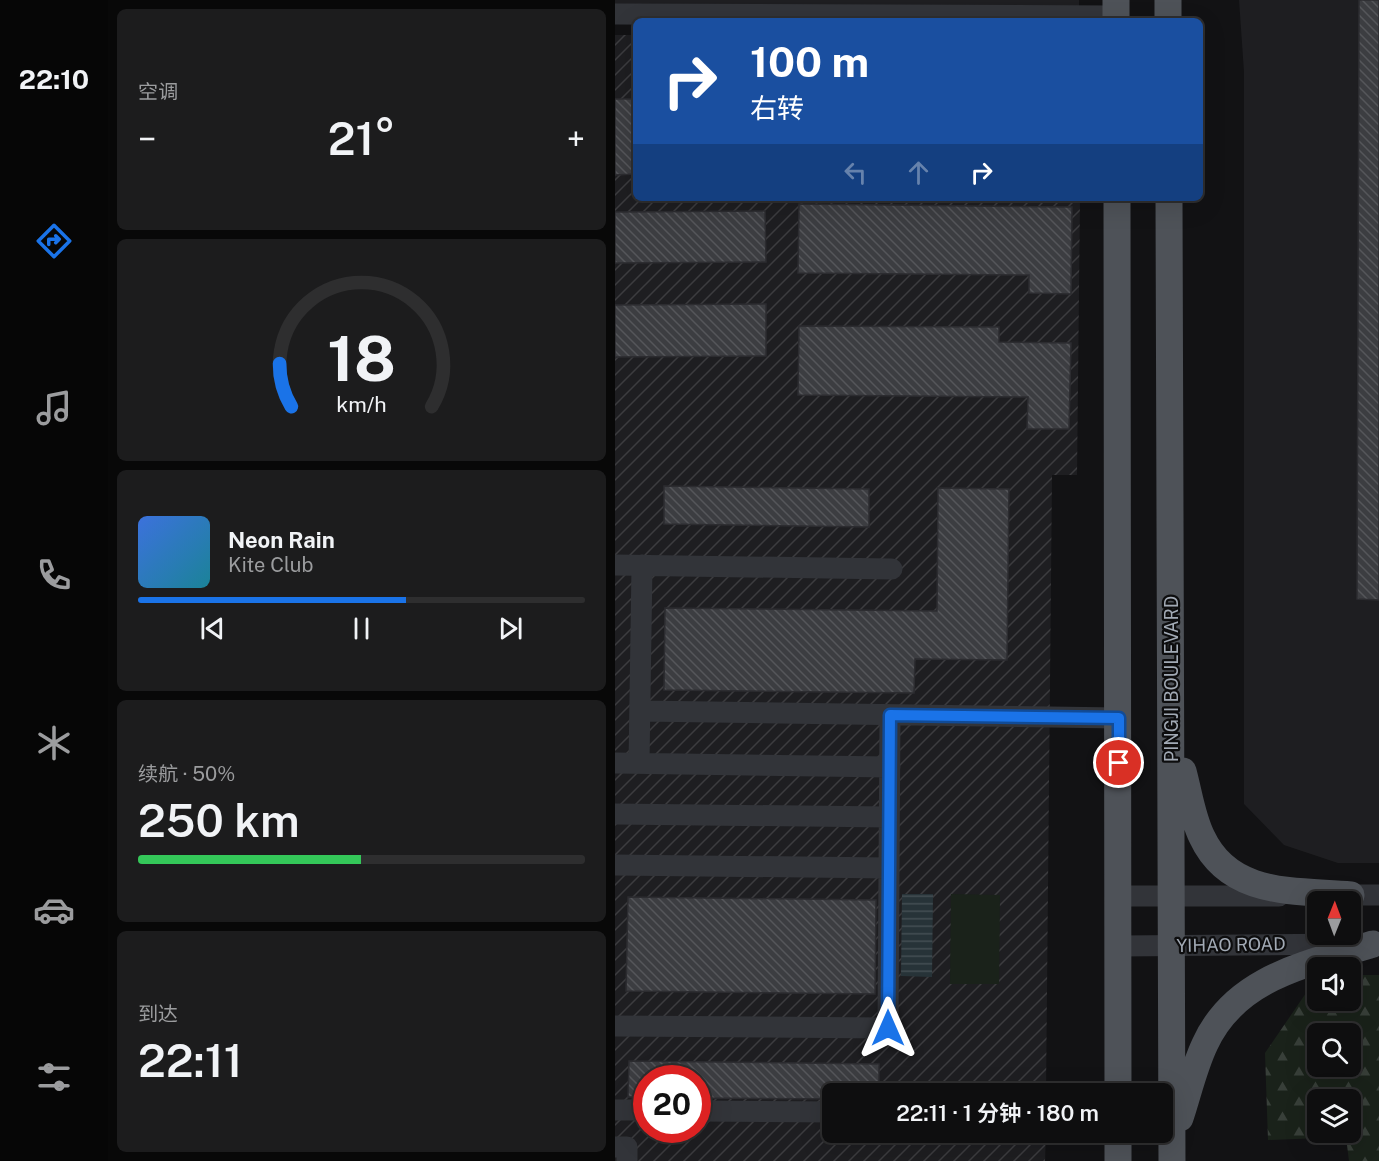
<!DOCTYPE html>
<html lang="zh">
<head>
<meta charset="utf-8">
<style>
  :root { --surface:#0e0e0f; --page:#1c1c1d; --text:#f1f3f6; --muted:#9b9c9e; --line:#2e2e2f; --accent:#1a73e8 }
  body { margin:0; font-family:"Public Sans","Noto Sans SC",sans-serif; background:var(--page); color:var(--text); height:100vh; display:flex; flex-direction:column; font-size:22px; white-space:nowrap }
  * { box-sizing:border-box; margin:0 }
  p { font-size:20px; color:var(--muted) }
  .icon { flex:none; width:33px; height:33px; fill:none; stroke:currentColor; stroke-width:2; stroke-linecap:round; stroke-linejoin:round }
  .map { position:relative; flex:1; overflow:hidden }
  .side { display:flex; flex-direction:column; gap:9px; padding:9px; background:#080808; width:507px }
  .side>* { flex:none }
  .guide { position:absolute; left:18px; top:18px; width:570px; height:183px; border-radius:9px; box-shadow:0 6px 24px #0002,0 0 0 2px var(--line); background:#1a4fa0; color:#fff; overflow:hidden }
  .needle { width:39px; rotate:1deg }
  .buttons { position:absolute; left:692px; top:891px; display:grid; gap:12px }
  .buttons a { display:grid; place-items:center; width:54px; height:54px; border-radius:9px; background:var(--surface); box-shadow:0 6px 24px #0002,0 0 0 2px var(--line); font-size:30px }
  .speed { position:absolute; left:18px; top:1065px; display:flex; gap:12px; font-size:30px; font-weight:700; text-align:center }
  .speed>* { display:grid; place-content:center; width:78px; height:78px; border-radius:50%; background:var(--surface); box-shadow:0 6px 24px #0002,0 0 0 2px var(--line); line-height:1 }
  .speed .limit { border:9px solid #d22; background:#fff; color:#111 }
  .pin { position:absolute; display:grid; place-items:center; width:51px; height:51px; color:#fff; margin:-26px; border:3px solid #fff; border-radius:50%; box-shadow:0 2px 6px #0007 }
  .me { position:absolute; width:66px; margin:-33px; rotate:0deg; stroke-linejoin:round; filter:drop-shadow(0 0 4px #0008) }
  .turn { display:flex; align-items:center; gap:21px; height:126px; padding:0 18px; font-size:27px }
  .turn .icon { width:78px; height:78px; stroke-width:2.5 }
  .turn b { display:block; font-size:42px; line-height:51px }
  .lanes { display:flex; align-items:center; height:57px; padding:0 18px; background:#0003; justify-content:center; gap:30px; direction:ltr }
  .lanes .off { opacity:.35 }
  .big { font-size:45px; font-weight:600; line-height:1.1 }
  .side .widget { flex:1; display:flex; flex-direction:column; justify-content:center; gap:9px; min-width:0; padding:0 21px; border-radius:9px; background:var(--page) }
  .side .dial { align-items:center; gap:0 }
  .dial svg { height:156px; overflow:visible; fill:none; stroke:var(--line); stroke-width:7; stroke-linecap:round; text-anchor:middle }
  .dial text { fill:var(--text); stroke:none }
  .song { display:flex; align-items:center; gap:18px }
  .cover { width:72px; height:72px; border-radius:9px; background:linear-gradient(135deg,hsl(220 70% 55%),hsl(190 70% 35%)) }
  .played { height:6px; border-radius:3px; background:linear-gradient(90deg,var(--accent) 60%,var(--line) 60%) }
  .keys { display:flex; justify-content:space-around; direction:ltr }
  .heat { display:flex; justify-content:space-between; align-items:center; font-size:33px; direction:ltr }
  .charge { height:9px; border-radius:4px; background:linear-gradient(90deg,#34c759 50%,var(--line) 0) }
  .trip { position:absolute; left:207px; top:1083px; width:351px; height:60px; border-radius:9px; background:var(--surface); box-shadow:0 6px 24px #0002,0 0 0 2px var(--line); font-weight:600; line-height:60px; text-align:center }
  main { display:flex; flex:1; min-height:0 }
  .tab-bar { display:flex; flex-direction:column; width:108px; justify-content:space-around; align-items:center; background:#060606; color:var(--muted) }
  .tab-bar .icon { width:42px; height:42px }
  .tab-bar .current { color:var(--accent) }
  .tab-bar b { font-size:27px; color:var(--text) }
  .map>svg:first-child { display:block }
  .built { fill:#1e1e21 }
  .industrial { fill:url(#industrial-furrows); fill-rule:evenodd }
  .forest { fill:url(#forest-firs); fill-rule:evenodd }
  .pitch { fill:#1a221a }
  .water { fill:url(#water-rules) }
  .building { fill:url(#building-back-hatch); stroke:#2c2c30; stroke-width:1.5 }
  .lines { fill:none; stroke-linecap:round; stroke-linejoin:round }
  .minor { stroke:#323439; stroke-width:21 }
  .major { stroke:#4e5258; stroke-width:27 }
  .route-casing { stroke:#114b97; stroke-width:15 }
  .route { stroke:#1a73e8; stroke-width:10 }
  .labels { text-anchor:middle; stroke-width:4.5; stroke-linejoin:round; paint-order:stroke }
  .street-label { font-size:18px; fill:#a2aab5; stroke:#0d0d0e }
</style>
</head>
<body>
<main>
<nav class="tab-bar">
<b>22:10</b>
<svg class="icon current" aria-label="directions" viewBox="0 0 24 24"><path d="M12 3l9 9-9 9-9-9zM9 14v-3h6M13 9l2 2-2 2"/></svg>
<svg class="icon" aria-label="music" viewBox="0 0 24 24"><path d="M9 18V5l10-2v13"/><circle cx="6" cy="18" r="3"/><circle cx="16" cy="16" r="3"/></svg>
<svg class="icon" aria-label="phone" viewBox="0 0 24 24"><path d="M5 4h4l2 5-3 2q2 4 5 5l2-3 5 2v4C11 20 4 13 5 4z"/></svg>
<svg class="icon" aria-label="climate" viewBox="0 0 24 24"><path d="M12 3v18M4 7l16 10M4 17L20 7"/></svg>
<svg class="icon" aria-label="car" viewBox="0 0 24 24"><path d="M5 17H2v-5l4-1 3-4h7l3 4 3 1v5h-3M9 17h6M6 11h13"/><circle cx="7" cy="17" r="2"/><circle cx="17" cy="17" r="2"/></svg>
<svg class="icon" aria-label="filters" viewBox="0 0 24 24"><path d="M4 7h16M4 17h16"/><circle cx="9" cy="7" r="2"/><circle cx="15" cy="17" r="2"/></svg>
</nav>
<section class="side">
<div class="widget"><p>空调</p>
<div class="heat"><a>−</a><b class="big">21°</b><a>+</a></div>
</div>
<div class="widget dial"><svg viewBox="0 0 100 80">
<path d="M14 69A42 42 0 1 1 86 69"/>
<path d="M14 69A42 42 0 0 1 8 47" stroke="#1a73e8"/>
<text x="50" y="56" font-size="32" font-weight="700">18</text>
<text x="50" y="72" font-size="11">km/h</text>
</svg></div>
<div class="widget">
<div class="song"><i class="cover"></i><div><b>Neon Rain</b><p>Kite Club</p></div></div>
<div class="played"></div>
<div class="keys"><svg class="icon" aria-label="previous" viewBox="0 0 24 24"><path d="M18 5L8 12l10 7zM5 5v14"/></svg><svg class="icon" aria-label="pause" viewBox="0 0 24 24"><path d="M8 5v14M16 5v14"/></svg><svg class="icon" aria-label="next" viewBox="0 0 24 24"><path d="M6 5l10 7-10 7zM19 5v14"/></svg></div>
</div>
<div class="widget"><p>续航 · 50%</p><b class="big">250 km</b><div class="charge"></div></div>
<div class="widget"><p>到达</p><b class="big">22:11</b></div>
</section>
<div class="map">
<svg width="764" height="1161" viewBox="0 0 764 1161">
  <defs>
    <pattern id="industrial-furrows" width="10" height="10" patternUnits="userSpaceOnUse" patternTransform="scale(1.5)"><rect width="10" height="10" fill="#1e1e21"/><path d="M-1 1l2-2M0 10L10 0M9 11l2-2" fill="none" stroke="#3c3c3f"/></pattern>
    <pattern id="forest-firs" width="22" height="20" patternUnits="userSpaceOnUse" patternTransform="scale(1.5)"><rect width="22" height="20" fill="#1a221a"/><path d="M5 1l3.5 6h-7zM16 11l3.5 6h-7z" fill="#383f39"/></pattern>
    <pattern id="water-rules" width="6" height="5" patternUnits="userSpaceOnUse" patternTransform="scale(1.5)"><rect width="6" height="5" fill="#273338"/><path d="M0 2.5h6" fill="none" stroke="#434e53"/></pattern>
    <pattern id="building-back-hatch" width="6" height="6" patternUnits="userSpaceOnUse" patternTransform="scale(1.5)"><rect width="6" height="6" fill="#3c3d41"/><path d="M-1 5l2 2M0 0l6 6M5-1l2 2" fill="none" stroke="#55565a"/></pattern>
  </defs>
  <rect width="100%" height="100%" fill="#121214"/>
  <path class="built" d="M0 0H464V9L0 5Z
    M624 0H764V863H723L669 845 629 804V72Z"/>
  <path class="industrial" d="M0 35H21V198H465L462 475H437L431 1093 218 1094V1132L431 1133 430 1161H0ZM32 1078H82V1130H32Z"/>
  <path class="forest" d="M735 975H764V1161H734L731 1137 653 1140 650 1053 702 977V1000H735ZM702 1034H735V1066H702ZM702 1100H735V1132H702Z"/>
  <path class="pitch" d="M336 894 385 895 384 984H335Z"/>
  <path class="water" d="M287 894H318L317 977 286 976Z"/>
  <path class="building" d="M744 0H764V600L742 599Z
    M0 99H21V174L0 175Z
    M184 204 457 207 456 294 414 293V275L183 273Z
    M150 211 151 262 0 263V212Z
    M151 304V356L0 357V305Z
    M184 326 384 327V342L456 343 454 429H412L413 397 183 395Z
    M49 486 254 489V527L49 524Z
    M323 488 394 489 392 660 300 659 299 693 49 690 50 608 322 611Z
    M13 897 261 900 260 994 11 991Z
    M14 1061 264 1064V1094H218V1099L82 1098V1078H32V1097H13Z"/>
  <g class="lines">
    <path class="minor" d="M0 14 501 16
      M0 565 277 569
      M25 711 504 718
      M0 763 275 767
      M24 763 27 565
      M0 814 274 817
      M0 865 274 868
      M723 895H764
      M504 896H664
      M504 946 736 944
      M0 1026 273 1028 275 715
      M0 1110H32
      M82 1111 218 1112
      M0 1147H12V1161"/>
    <path class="major" d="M501 0V21
      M553 0V21
      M502 198 503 1094
      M554 198 557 1161
      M568 771C574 793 577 817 587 837 615 897 680 890 736 895
      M565 1118C573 1094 579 1067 590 1044 621 976 694 964 758 944
      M503 1161V1132"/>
  </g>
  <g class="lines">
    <defs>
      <path id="route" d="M273 1028 275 715 504 718V763"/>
    </defs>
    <use href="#route" class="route-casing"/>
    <use href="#route" class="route"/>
  </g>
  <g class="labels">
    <g class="street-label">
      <text transform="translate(557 679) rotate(-90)" y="6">PINGJI BOULEVARD</text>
      <text transform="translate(616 945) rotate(-1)" y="6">YIHAO ROAD</text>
    </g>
  </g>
</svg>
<div class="buttons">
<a><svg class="needle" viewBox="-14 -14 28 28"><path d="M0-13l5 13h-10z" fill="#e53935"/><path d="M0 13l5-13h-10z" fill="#9b9c9e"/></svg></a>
<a><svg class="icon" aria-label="sound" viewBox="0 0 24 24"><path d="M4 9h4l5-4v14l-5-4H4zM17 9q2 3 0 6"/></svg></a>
<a><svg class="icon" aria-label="search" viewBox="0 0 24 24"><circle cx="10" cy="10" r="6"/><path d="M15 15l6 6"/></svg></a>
<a><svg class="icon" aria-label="layers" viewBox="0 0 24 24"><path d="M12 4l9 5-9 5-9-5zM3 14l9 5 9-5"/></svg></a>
</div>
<div class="speed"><div class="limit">20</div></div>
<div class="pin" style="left:504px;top:763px;background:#d93025"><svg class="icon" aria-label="arrive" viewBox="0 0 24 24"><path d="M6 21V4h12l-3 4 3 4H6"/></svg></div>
<svg class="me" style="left:273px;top:1028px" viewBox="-20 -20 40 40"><path d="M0-17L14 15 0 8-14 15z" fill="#1a73e8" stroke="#fff" stroke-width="4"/></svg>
<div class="trip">22:11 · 1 分钟 · 180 m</div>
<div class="guide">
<div class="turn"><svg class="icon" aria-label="right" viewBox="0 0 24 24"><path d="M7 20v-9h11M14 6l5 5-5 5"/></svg><div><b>100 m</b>右转</div></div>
<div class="lanes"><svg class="icon off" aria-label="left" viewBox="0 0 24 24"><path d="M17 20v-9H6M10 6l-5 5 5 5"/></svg><svg class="icon off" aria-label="ahead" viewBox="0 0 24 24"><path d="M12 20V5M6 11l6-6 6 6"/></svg><svg class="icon" aria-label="right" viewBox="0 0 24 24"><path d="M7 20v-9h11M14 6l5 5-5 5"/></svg></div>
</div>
</div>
</main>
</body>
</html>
